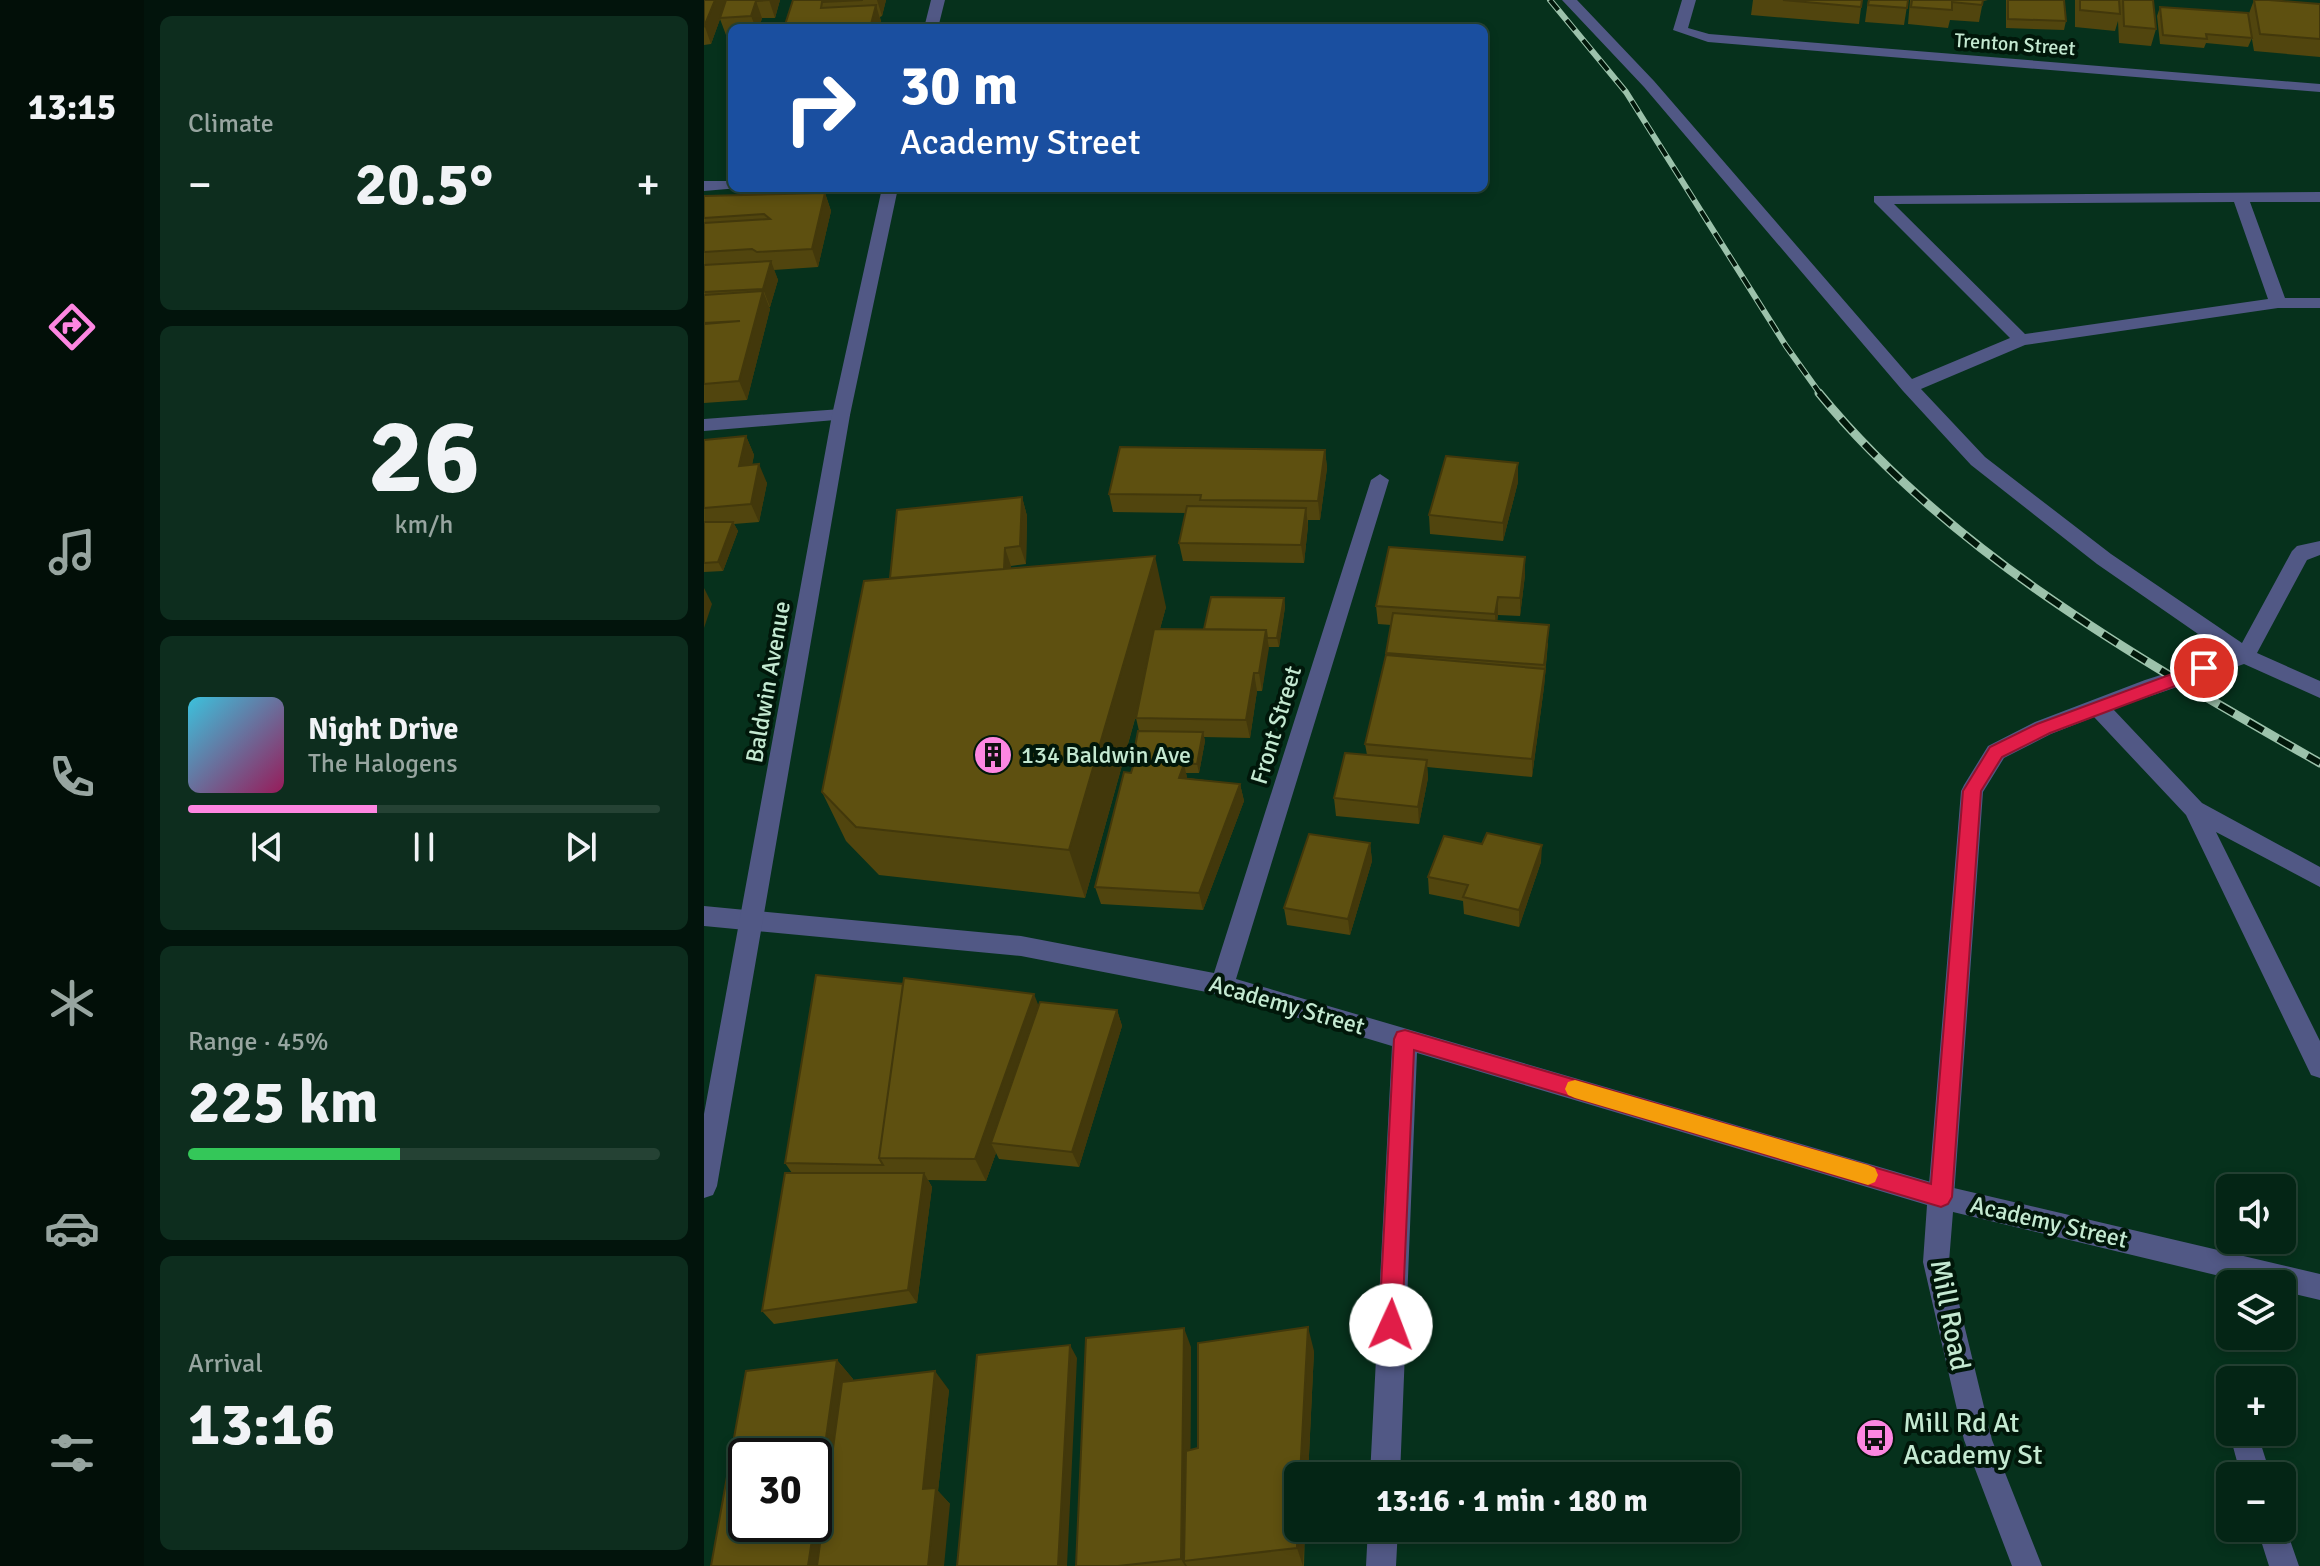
<!DOCTYPE html>
<html lang="en">
<head>
<meta charset="utf-8">
<style>
  :root { --surface:#042515; --page:#0d2d1e; --text:#f1f3f6; --muted:#97a5a0; --line:#254234; --accent:#fd86e1 }
  body { margin:0; font-family:Signika,sans-serif; background:var(--page); color:var(--text); height:100vh; display:flex; flex-direction:column; font-size:30px; white-space:nowrap }
  * { box-sizing:border-box; margin:0 }
  p { font-size:26px; color:var(--muted) }
  .icon { flex:none; width:44px; height:44px; fill:none; stroke:currentColor; stroke-width:2; stroke-linecap:round; stroke-linejoin:round }
  .map { position:relative; flex:1; overflow:hidden }
  .side { display:flex; flex-direction:column; gap:16px; padding:16px; background:#02140c; width:560px }
  .side>* { flex:none }
  .guide { position:absolute; left:24px; top:24px; width:760px; height:168px; border-radius:12px; box-shadow:0 4px 12px #0003,0 0 0 2px var(--line); background:#1a4fa0; color:#fff; overflow:hidden }
  .controls { position:absolute; left:1512px; top:1174px; display:grid; gap:16px }
  .controls a { display:grid; place-items:center; width:80px; height:80px; border-radius:12px; background:var(--surface); box-shadow:0 4px 12px #0003,0 0 0 2px var(--line); font-size:40px }
  .speed { position:absolute; left:24px; top:1438px; display:flex; gap:16px; font-size:40px; font-weight:700; text-align:center }
  .speed>* { display:grid; place-content:center; width:104px; height:104px; border-radius:50%; background:var(--surface); box-shadow:0 4px 12px #0003,0 0 0 2px var(--line); line-height:1 }
  .speed .limit { border:4px solid #111; border-radius:12px; background:#fff; color:#111 }
  .pin { position:absolute; display:grid; place-items:center; width:68px; height:68px; color:#fff; margin:-34px; border:4px solid #fff; border-radius:50%; box-shadow:0 2px 8px #0007 }
  .me { position:absolute; width:88px; margin:-44px; rotate:2deg; stroke-linejoin:round; filter:drop-shadow(0 0 6px #0008) }
  .turn { display:flex; align-items:center; gap:28px; height:168px; padding:0 40px; font-size:36px }
  .turn .icon { width:104px; height:104px; stroke-width:2.5 }
  .turn b { display:block; font-size:56px; line-height:68px }
  .big { font-size:60px; font-weight:800; line-height:1.1 }
  .side .card { flex:1; display:flex; flex-direction:column; justify-content:center; gap:12px; min-width:0; padding:0 28px; border-radius:12px; background:var(--page) }
  .side .dial { align-items:center; gap:0 }
  .dial b { font-size:104px; line-height:1 }
  .song { display:flex; align-items:center; gap:24px }
  .cover { width:96px; height:96px; border-radius:12px; background:linear-gradient(135deg,hsl(190 70% 55%),hsl(330 70% 35%)) }
  .played { height:8px; border-radius:4px; background:linear-gradient(90deg,var(--accent) 40%,var(--line) 40%) }
  .keys { display:flex; justify-content:space-around; direction:ltr }
  .heat { display:flex; justify-content:space-between; align-items:center; font-size:44px; direction:ltr }
  .charge { height:12px; border-radius:6px; background:linear-gradient(90deg,#34c759 45%,var(--line) 0) }
  .trip { position:absolute; left:580px; top:1462px; width:456px; height:80px; border-radius:12px; background:var(--surface); box-shadow:0 4px 12px #0003,0 0 0 2px var(--line); font-weight:800; line-height:80px; text-align:center }
  main { display:flex; flex:1; min-height:0 }
  .tab-bar { display:flex; flex-direction:column; width:144px; justify-content:space-around; align-items:center; background:#020f08; color:var(--muted) }
  .tab-bar .icon { width:56px; height:56px }
  .tab-bar .current { color:var(--accent) }
  .tab-bar b { font-size:36px; color:var(--text) }
  .map>svg:first-child { display:block }
  .lines { fill:none; stroke-linecap:round; stroke-linejoin:round }
  .service { fill:#515885; fill-rule:evenodd }
  .minor { fill:#515885; fill-rule:evenodd }
  .tertiary { fill:#515885; fill-rule:evenodd }
  .rail-far1-casing { stroke:#9cc2ab; stroke-width:6 }
  .rail-casing { stroke:#9cc2ab; stroke-width:9 }
  .rail-far1 { stroke:#01170a; stroke-width:4; stroke-dasharray:13; stroke-linecap:butt }
  .rail { stroke:#01170a; stroke-width:6; stroke-dasharray:17; stroke-linecap:butt }
  .wall { fill:#51450e; fill-rule:evenodd }
  .shaded-wall { fill:#42380b }
  .building { fill:#5e5010; stroke:#42380b; stroke-width:2 }
  .route { fill:#e11d48; stroke:#92132f; stroke-width:2 }
  .slow { fill:#f59e0b }
  .labels { text-anchor:middle; stroke-width:8; stroke-linejoin:round; paint-order:stroke }
  .far-street-label { font-size:20px; fill:#c4e9d1; stroke:#01170a }
  .street-label { font-size:24px; fill:#c4e9d1; stroke:#01170a }
  .poi-label { font-size:24px; fill:#c4e9d1; stroke:#01170a; text-anchor:start }
  .near-street-label { font-size:28px; fill:#c4e9d1; stroke:#01170a }
  .near-poi-label { font-size:28px; fill:#c4e9d1; stroke:#01170a; text-anchor:start }
</style>
</head>
<body>
<main>
<nav class="tab-bar">
<b>13:15</b>
<svg class="icon current" aria-label="directions" viewBox="0 0 24 24"><path d="M12 3l9 9-9 9-9-9zM9 14v-3h6M13 9l2 2-2 2"/></svg>
<svg class="icon" aria-label="music" viewBox="0 0 24 24"><path d="M9 18V5l10-2v13"/><circle cx="6" cy="18" r="3"/><circle cx="16" cy="16" r="3"/></svg>
<svg class="icon" aria-label="phone" viewBox="0 0 24 24"><path d="M5 4h4l2 5-3 2q2 4 5 5l2-3 5 2v4C11 20 4 13 5 4z"/></svg>
<svg class="icon" aria-label="climate" viewBox="0 0 24 24"><path d="M12 3v18M4 7l16 10M4 17L20 7"/></svg>
<svg class="icon" aria-label="car" viewBox="0 0 24 24"><path d="M5 17H2v-5l4-1 3-4h7l3 4 3 1v5h-3M9 17h6M6 11h13"/><circle cx="7" cy="17" r="2"/><circle cx="17" cy="17" r="2"/></svg>
<svg class="icon" aria-label="filters" viewBox="0 0 24 24"><path d="M4 7h16M4 17h16"/><circle cx="9" cy="7" r="2"/><circle cx="15" cy="17" r="2"/></svg>
</nav>
<section class="side">
<div class="card"><p>Climate</p>
<div class="heat"><a>−</a><b class="big">20.5°</b><a>+</a></div>
</div>
<div class="card dial"><b>26</b><p>km/h</p></div>
<div class="card">
<div class="song"><i class="cover"></i><div><b>Night Drive</b><p>The Halogens</p></div></div>
<div class="played"></div>
<div class="keys"><svg class="icon" aria-label="previous" viewBox="0 0 24 24"><path d="M18 5L8 12l10 7zM5 5v14"/></svg><svg class="icon" aria-label="pause" viewBox="0 0 24 24"><path d="M8 5v14M16 5v14"/></svg><svg class="icon" aria-label="next" viewBox="0 0 24 24"><path d="M6 5l10 7-10 7zM19 5v14"/></svg></div>
</div>
<div class="card"><p>Range · 45%</p><b class="big">225 km</b><div class="charge"></div></div>
<div class="card"><p>Arrival</p><b class="big">13:16</b></div>
</section>
<div class="map">
<svg width="1616" height="1566" viewBox="0 0 1616 1566">
  <rect width="100%" height="100%" fill="#06311c"/>
  <g class="lines">
    <path class="service" d="M858 0H873L950 81 1208 379 1306 338 1170 202V196L1616 192V202H1546L1581 298H1616V308H1574L1321 345 1217 389 1281 457 1407 554 1538 643 1588 551 1593 546 1616 541V555L1603 560 1553 653 1616 681V698L1540 664 1409 709 1498 803 1616 867V887L1512 832 1616 1041V1078L1607 1075 1482 815 1390 717 1347 734 1300 758 1279 792 1250 1197 1246 1206 1237 1209 1228 1206 1224 1197 1257 791 1260 785 1284 746 1331 722 1441 680 1523 654 1393 564 1267 465 1199 391 940 87ZM1530 202 1564 299 1321 334 1190 204Z
      M1526 1429V1432H1553L1567 1476H1537L1525 1432Z
      M1578 1517 1595 1566H1565L1553 1528H1578Z"/>
    <path class="minor" d="M978 0H992L984 28 1005 34 1616 84V92L1004 42 969 30Z
      M0 181H28V188H35L0 191Z
      M137 409 146 415 143 419 0 431V419Z
      M676 474 685 480 532 979 1237 1185 1616 1274V1300L1578 1291V1284H1549L1249 1212 1245 1262 1288 1440 1338 1566H1308L1260 1440 1219 1262 1223 1205 713 1053 696 1476H666L688 1046 518 995 317 956 0 926V906L317 936 510 973 667 480Z
      M664 1528H694L692 1566H662Z"/>
    <path class="tertiary" d="M227 0H241L234 28H220Z
      M178 188H194L146 415 13 1186 9 1195 0 1198V1114L128 415Z"/>
    <defs>
      <path id="rail-far1" d="M846 0 922 92 1082 346 1117 395"/>
      <path id="rail" d="M1115 393C1247 554 1438 661 1616 763"/>
    </defs>
    <use href="#rail-far1" class="rail-far1-casing"/>
    <use href="#rail" class="rail-casing"/>
    <use href="#rail-far1" class="rail-far1"/>
    <use href="#rail" class="rail"/>
  </g>
  <path class="wall" d="M0 0H76L71 18H58L55 28H28V35H22L16 19 7 44 0 45Z
    M89 0H182L178 16 176 17 177 22Z
    M1049 0H1158L1155 24 1047 15Z
    M1164 0H1204L1200 25 1161 22Z
    M1206 0H1284L1279 1 1275 22 1246 20 1244 28 1204 24Z
    M1302 0H1360L1362 21 1360 30 1302 28Z
    M1371 0H1449L1452 29 1447 46 1415 43 1414 21 1411 31 1371 27Z
    M1550 0H1565L1616 4V57L1550 51 1544 16Z
    M1456 7 1548 38 1544 47 1502 43 1500 48 1456 44 1453 16Z
    M121 193 127 211 114 267 70 270 74 280 66 307H65L66 309 43 400 0 403V196Z
    M42 436 50 455 48 465 63 483 55 522 30 524 34 531 19 571 0 572V440Z
    M621 450 623 468 616 520H604V526L600 563 479 561 475 543 482 513 409 512 405 494Z
    M814 482 799 541 726 534 725 515Z
    M318 497 323 516 322 564 307 566V568L462 607 456 629H500L580 598 581 607 575 647H564L558 691H553L546 738 500 737 501 741 495 773H482L483 778 536 784 540 801 499 910 397 904 391 887 429 768 428 763 435 731 432 718 433 712 381 898 175 875 142 841 118 792 186 578Z
    M821 575 816 616 794 615 793 621 844 643 840 687 828 777 723 767 724 778 715 824 632 816 630 798 663 755 661 744 682 656 687 625 674 624 672 606Z
    M666 843 668 861 646 935 583 925 580 908Z
    M837 862 815 927 760 914 759 901 725 894 724 877Z
    M335 1006 413 1010 418 1026 375 1167 295 1159 292 1153 282 1181 224 1180 228 1187 213 1303 70 1324 58 1311 88 1173 81 1163Z
    M487 1347 486 1450 494 1448 610 1351 604 1476H594V1528H601L600 1566H372Z
    M133 1360 149 1379V1381L245 1390 234 1491 246 1504 7 1566ZM122 1464H127L122 1501 117 1496Z"/>
  <path class="shaded-wall" d="M11 0H23L7 44 1 27Z
    M65 0H76L71 18Z
    M173 0H182L178 16Z
    M52 1 58 18 55 28H52L47 16Z
    M172 5 177 22 176 28H166Z
    M121 193 127 211 114 267 108 249Z
    M67 261 74 280 66 307 59 289Z
    M59 291 66 309 43 400 35 381Z
    M42 436 50 455 44 484 35 466Z
    M621 450 623 468 616 520 614 501Z
    M814 463V482L799 541V523Z
    M55 464 63 483 55 522 47 504Z
    M318 497 323 516 322 564 316 546Z
    M602 508 604 526 600 563 597 545Z
    M29 522 34 531 19 571 14 562Z
    M301 548 307 566 306 603 300 584Z
    M451 556 462 607 381 898 365 850Z
    M821 557V575L816 616V598Z
    M0 588 8 604 0 628Z
    M794 597V615L792 632 791 614Z
    M580 598 581 607 575 647 573 638Z
    M845 625 840 687 828 777V759L840 674Z
    M562 630 565 648 558 691 555 673Z
    M550 673 553 691 546 738 542 720Z
    M499 732 501 741 495 773 493 764Z
    M723 760 724 778 715 824 714 807Z
    M480 764 484 782 475 778Z
    M536 784 540 801 499 910 495 893Z
    M666 843 668 861 646 935 644 919Z
    M838 845 837 862 815 927V910Z
    M330 994 339 1017 287 1143 292 1153 282 1181 271 1159Z
    M413 1010 418 1026 375 1167 368 1152Z
    M220 1173 228 1187 213 1303 204 1290Z
    M604 1327 610 1351 604 1476H596Z
    M480 1328 487 1347 486 1560 480 1561 483 1566H481L477 1559Z
    M366 1345 373 1358 363 1566H354Z
    M133 1360 149 1379 137 1462 121 1445Z
    M231 1371 245 1390 234 1491 246 1504 240 1566H224L219 1489Z
    M105 1447 122 1464 117 1496 132 1510 124 1566H104L110 1508V1456H104Z
    M594 1528H601L599 1566 593 1548Z"/>
  <path class="building" d="M0 0H11L0 27Z
    M22 0H65L52 1 47 16 16 18Z
    M89 0H159L118 2 117 8 172 5 166 28H80Z
    M1079 0H1158L1157 7Z
    M1165 0H1204L1203 8 1164 5Z
    M1208 0H1279L1278 5 1248 2V10L1207 7Z
    M1304 0H1360L1362 21 1304 19Z
    M1376 0H1415L1416 14 1376 10Z
    M1419 0H1449L1452 29 1420 26Z
    M1550 0H1565L1616 4V39L1556 34Z
    M1456 7 1544 13 1548 38 1502 34 1503 39 1459 35Z
    M121 193 108 249 53 252 48 249 0 252V223L66 219 60 214 0 218V196Z
    M67 261 59 289 0 292V265Z
    M59 291 35 381 0 384V324L36 321 0 323V295Z
    M42 436 35 466 55 464 47 504 0 508V440Z
    M416 447 621 450 614 501 496 500 497 495 405 494Z
    M742 456 814 463 799 523 725 515Z
    M318 497 316 546 301 548 300 569 186 578 193 510Z
    M483 506 602 508 597 545 475 543Z
    M0 522H29L14 562 0 563Z
    M685 547 821 557 816 598 794 597 791 614 672 606Z
    M451 556 365 850 152 827 118 792 160 581Z
    M507 597 580 598 573 638H563L562 630 500 629Z
    M689 613 845 625 840 665 682 653Z
    M450 629 562 630 555 673H550L542 720 432 718Z
    M682 655 841 669 828 759 661 744Z
    M434 731 499 732 493 764 431 760 430 763H428Z
    M641 753 723 760 714 807 630 798Z
    M431 760 480 764 475 778 536 784 495 893 391 887 420 772 427 773Z
    M783 833 838 845 815 910 759 897 764 885 724 877 740 836 778 844Z
    M605 834 666 843 644 919 580 908Z
    M112 975 199 984 175 1158 179 1165 81 1163Z
    M200 978 330 994 271 1159 175 1158Z
    M336 1002 413 1010 368 1152 287 1143Z
    M81 1173H220L204 1290 58 1311Z
    M604 1327 596 1476H594L593 1548 480 1561 482 1451 494 1448V1343Z
    M480 1328 477 1559 414 1566H372L382 1338Z
    M366 1345 354 1566H253L273 1355Z
    M133 1360 121 1445 105 1447 104 1456H42V1524H110V1495L115 1494 104 1566H7L42 1371Z
    M231 1371 219 1489 232 1488 224 1566H113L138 1382Z"/>
  <path class="route" d="M1500 662 1509 668 1506 673 1346 733 1298 757 1277 791 1248 1197 1244 1204 1237 1207 710 1050 698 1325 695 1333 687 1336 679 1333 675 1325 690 1039 693 1032 701 1030 1227 1184 1259 791 1286 747 1333 724Z"/>
  <path class="slow" d="M871 1080 1164 1165 1171 1168 1174 1175 1171 1182 1164 1185 871 1098 864 1095 861 1089 864 1082Z"/>
  <defs>
    <symbol id="building-disc" viewBox="-11 -11 22 22"><circle r="9.5" fill="#fd86e1" stroke="#01170a"/><path d="M-4-6H4V6H1V3H-1V6H-4ZM-2.5-4.3h1.7v1.8h-1.7ZM.8-4.3h1.7v1.8H.8ZM-2.5-1h1.7V.8h-1.7ZM.8-1h1.7V.8H.8Z" fill="#111"/></symbol>
    <symbol id="bus-disc" viewBox="-11 -11 22 22"><circle r="9.5" fill="#fd86e1" stroke="#01170a"/><path d="M-5-6H5V4H4V6H2V4H-2V6H-4V4H-5ZM-3.5-4V0h7V-4ZM-3.5 1.2v1.5H-2V1.2ZM2 1.2v1.5H3.5V1.2Z" fill="#111"/></symbol>
  </defs>
  <g fill-rule="evenodd">
    <use href="#building-disc" x="267" y="733" width="44" height="44"/>
    <use href="#bus-disc" x="1149" y="1416" width="44" height="44"/>
  </g>
  <g class="labels">
    <g class="far-street-label">
      <text transform="translate(1311 44) rotate(4)" y="7">Trenton Street</text>
    </g>
    <g class="street-label">
      <text transform="translate(64 682) rotate(-80)" y="8">Baldwin Avenue</text>
      <text transform="translate(572 725) rotate(-73)" y="8">Front Street</text>
      <text transform="translate(583 1005) rotate(16)" y="8">Academy Street</text>
      <text transform="translate(1345 1222) rotate(13)" y="8">Academy Street</text>
    </g>
    <g class="poi-label">
      <text x="317" y="763">134 Baldwin Ave</text>
    </g>
    <g class="near-street-label">
      <text transform="translate(1247 1315) rotate(79)" y="10">Mill Road</text>
    </g>
    <g class="near-poi-label">
      <text x="1199" y="1432">Mill Rd At<tspan x="1199" dy="32">Academy St</tspan></text>
    </g>
  </g>
</svg>
<div class="controls">
<a><svg class="icon" aria-label="sound" viewBox="0 0 24 24"><path d="M4 9h4l5-4v14l-5-4H4zM17 9q2 3 0 6"/></svg></a>
<a><svg class="icon" aria-label="layers" viewBox="0 0 24 24"><path d="M12 4l9 5-9 5-9-5zM3 14l9 5 9-5"/></svg></a>
<a>+</a>
<a>−</a>
</div>
<div class="speed"><div class="limit">30</div></div>
<div class="pin" style="left:1500px;top:668px;background:#d93025"><svg class="icon" aria-label="arrive" viewBox="0 0 24 24"><path d="M6 21V4h12l-3 4 3 4H6"/></svg></div>
<svg class="me" style="left:687px;top:1325px" viewBox="-20 -20 40 40"><circle r="19" fill="#fff"/><path d="M0-13L10 11 0 6-10 11z" fill="#e11d48"/></svg>
<div class="trip">13:16 · 1 min · 180 m</div>
<div class="guide">
<div class="turn"><svg class="icon" aria-label="right" viewBox="0 0 24 24"><path d="M7 20v-9h11M14 6l5 5-5 5"/></svg><div><b>30 m</b>Academy Street</div></div>
</div>
</div>
</main>
</body>
</html>
